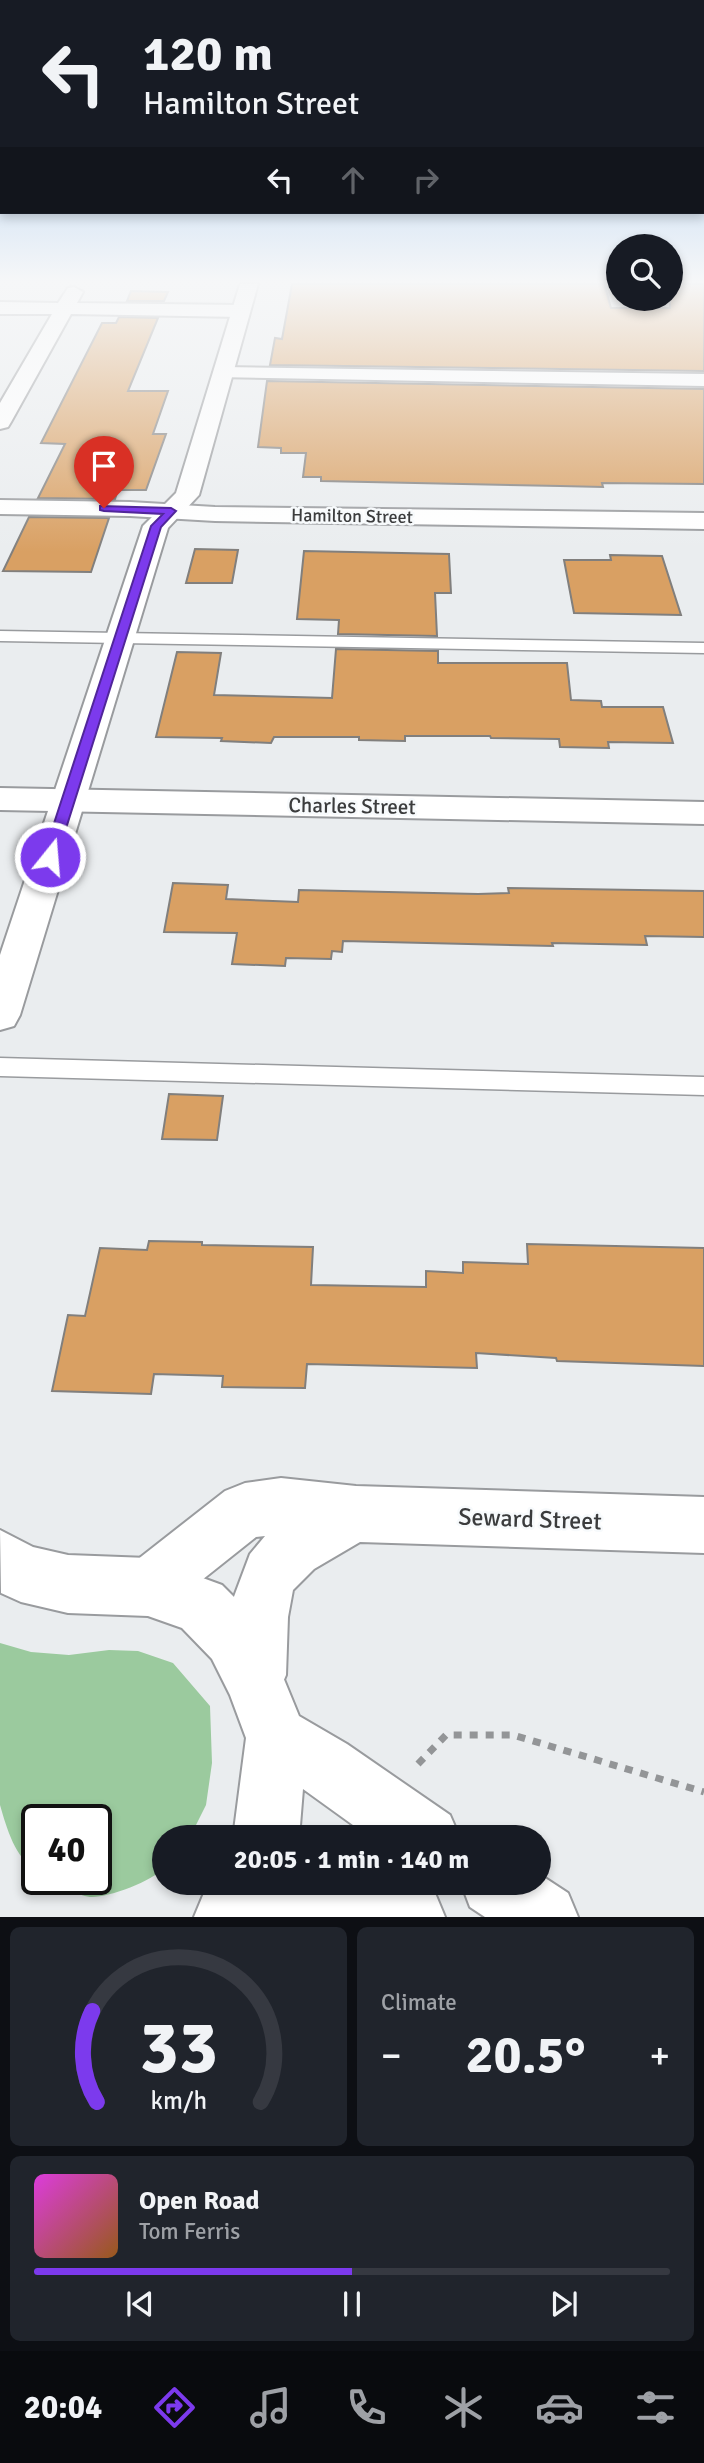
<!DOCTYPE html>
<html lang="en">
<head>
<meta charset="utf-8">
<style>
  :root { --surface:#171b24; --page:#20242c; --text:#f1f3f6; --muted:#9ea1a6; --line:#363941; --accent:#7c3aed }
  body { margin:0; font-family:Signika,sans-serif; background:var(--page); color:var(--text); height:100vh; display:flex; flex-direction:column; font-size:26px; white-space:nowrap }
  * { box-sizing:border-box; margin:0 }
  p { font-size:23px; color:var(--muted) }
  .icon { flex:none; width:38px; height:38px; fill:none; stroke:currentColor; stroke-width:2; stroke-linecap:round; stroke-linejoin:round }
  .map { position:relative; height:1917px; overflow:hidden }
  .panel { display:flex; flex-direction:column; gap:10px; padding:10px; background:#0d0f14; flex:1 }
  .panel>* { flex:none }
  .hud { position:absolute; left:0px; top:0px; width:705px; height:214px; box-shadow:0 4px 10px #0003; background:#171b24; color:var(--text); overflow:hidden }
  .controls { position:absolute; left:606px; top:234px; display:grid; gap:14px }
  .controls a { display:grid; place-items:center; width:77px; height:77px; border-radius:50%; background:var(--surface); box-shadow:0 4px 10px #0003; font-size:35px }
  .speed { position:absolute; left:21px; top:1804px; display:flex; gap:14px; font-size:35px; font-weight:700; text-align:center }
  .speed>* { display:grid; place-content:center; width:91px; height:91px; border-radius:50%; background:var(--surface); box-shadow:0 4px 10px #0003; line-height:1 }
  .speed .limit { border:4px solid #111; border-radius:10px; background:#fff; color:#111 }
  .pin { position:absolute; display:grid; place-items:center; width:60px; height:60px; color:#fff; margin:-72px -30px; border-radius:50% 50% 50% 0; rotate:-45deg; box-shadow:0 0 7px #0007 }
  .pin .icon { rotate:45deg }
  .me { position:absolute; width:77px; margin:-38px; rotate:17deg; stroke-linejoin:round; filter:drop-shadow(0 0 5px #0008) }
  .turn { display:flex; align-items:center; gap:24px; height:147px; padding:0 28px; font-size:32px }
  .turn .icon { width:91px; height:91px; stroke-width:2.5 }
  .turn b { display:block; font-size:49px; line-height:60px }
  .lanes { display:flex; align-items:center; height:66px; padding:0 28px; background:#0003; justify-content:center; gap:35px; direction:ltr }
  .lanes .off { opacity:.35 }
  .big { font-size:52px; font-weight:700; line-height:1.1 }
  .panel .card { flex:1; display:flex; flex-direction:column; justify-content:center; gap:10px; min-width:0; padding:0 24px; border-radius:10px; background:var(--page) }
  .panel .dial { align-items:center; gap:0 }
  .dial svg { height:182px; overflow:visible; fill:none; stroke:var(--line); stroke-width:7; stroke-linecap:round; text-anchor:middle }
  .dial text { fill:var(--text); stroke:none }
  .song { display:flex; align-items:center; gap:21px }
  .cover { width:84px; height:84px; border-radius:10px; background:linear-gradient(135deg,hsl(300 70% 55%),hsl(30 70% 35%)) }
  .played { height:7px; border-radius:4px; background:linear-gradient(90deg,var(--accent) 50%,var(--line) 50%) }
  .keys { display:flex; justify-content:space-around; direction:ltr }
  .heat { display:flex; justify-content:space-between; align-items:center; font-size:38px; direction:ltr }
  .panel .tiles { flex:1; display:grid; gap:10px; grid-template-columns:1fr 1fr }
  .card:last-child { grid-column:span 2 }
  .trip { position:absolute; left:152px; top:1825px; width:399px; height:70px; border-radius:35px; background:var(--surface); box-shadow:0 4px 10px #0003; font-weight:700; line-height:70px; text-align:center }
  .tabs { display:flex; height:112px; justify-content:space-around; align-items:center; background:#090b0e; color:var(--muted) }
  .tabs .icon { width:49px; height:49px }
  .tabs .current { color:var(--accent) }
  .tabs b { font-size:32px; color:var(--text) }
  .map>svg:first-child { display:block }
  .green { fill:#9bca9e }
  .building { fill:#d9a063; stroke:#817f7d; stroke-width:2 }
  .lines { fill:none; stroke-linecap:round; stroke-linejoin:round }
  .lane-casing { stroke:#999b9e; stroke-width:3 }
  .street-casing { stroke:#999b9e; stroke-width:4 }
  .secondary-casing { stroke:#999b9e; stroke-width:4 }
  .path { stroke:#939597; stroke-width:7; stroke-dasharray:8 8; stroke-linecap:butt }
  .lane { fill:#fff; fill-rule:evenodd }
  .street { fill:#fff; fill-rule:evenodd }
  .secondary { fill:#fff; fill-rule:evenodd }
  .route { fill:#7c3aed; stroke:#51269a; stroke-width:2 }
  .labels { text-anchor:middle; stroke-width:5; stroke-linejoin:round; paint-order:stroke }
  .far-street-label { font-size:18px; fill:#3b3c3d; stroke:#f7fafc }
  .street-label { font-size:21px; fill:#3b3c3d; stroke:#f7fafc }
  .near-street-label { font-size:24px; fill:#3b3c3d; stroke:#f7fafc }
</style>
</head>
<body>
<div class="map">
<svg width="704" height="1917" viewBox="0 0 704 1917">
  <rect width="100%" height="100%" fill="#eaedef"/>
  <path class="green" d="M0 1643 31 1652 69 1655 109 1650 138 1651 173 1663 210 1706 212 1763 206 1805 190 1837 164 1838V1868C152 1881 110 1897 92 1897 81 1897 61 1886 51 1880H96V1820H37V1871C15 1858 7 1829 0 1805Z"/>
  <path class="building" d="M292 284H604L611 308H670V284H704V371L270 365 275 338 282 339Z
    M131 291 168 292 164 301H127Z
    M119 317 158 318 128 391H168L153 434H166L146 490H118L115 499 38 498 65 444 41 443 102 323H116Z
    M267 381 704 389V484L602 483 603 487 560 486 321 481V477H303L306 453H281V448L258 447Z
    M29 517 109 518 91 572 3 571Z
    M195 549 238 550 232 583H186Z
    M304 551 449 554 451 593H435L437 636 338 634 339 620 297 619Z
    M610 555 662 556 681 615 574 613 564 560H611Z
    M336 649 438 651V663H567L571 700 601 701 602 707H663L673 743 608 742 609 748 560 747 559 739 491 738 490 736H405V741L359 740V737H274L271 743 221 741 222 738 156 737 177 652 221 653 214 695 332 698Z
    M173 883 228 885 226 899 298 902 299 890 478 894 509 893 508 888 704 891V937L645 936 647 945 552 943 553 946 343 941 342 952 332 951 331 959 286 958 285 966 232 964 237 933 164 932Z
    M169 1094 223 1096 217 1140 162 1139Z
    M149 1241 202 1242V1245L313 1247 311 1285 426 1287V1271L463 1273V1262L528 1264 527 1244 704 1248V1366L557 1361 556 1358 476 1353 477 1368 307 1364 305 1388 222 1387 223 1376 154 1374 151 1394 52 1391 68 1315 85 1316 100 1248 147 1250Z"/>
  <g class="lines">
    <defs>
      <path id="lane" d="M0 631 704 643V653L0 641Z
        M0 1058 704 1077V1095L0 1076Z"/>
      <path id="street" d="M74 287 83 292 77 303 241 305 250 311 241 317 71 314 11 422 8 427 0 429V403L52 314H0V302L58 303 68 288Z
        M223 367 704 374V386L216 377 213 373 216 369Z
        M0 500 130 502 215 507 704 513V529L215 521 130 516 0 514Z
        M0 788 704 802V824L0 810Z
        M281 1478 356 1486 704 1497V1553L360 1542 314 1569 293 1590 288 1617 286 1675 277 1696 256 1705 235 1696 226 1675 232 1602 250 1554 265 1536 256 1537 168 1607 148 1616 128 1607 119 1587 128 1567 225 1491 245 1483Z"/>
      <path id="secondary" d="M240 284H258L199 495 168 528 20 1015 14 1026 0 1030V955L143 526 176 493Z
        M0 1530 33 1547 68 1555 148 1558 222 1585 254 1617 276 1660 299 1716 347 1744 450 1815 460 1838H371L303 1789 299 1838H233L246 1738 230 1695 212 1659 182 1628 148 1616 68 1613 21 1602 1 1593Z
        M539 1874 568 1893 578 1917H485L470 1907 461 1883H539Z
        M212 1883H411L435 1893 445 1917H194L204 1893Z"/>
    </defs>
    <use href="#lane" class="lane-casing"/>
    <use href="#street" class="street-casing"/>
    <use href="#secondary" class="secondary-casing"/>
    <path class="path" d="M418 1764 446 1735H513L704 1792"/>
    <use href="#lane" class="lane"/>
    <use href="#street" class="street"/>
    <use href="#secondary" class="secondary"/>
  </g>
  <linearGradient id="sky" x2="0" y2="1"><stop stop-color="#94c0ef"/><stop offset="0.51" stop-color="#f6f7f8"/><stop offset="1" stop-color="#f6f7f8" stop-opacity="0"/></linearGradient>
  <rect width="704" height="552" fill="url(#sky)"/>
  <path class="route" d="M100 506 171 508 176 511 161 527 57 857 50 862 43 857 151 526 163 514 104 511 100 510Z"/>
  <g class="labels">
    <g class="far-street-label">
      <text transform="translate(352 516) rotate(1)" y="6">Hamilton Street</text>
    </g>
    <g class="street-label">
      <text transform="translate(352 806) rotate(1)" y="7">Charles Street</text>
    </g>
    <g class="near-street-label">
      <text transform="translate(530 1519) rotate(2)" y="8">Seward Street</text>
    </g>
  </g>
</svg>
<div class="controls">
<a><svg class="icon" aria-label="search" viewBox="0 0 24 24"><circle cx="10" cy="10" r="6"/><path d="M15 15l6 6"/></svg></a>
</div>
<div class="speed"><div class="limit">40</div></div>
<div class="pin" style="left:104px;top:508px;background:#d93025"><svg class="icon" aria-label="arrive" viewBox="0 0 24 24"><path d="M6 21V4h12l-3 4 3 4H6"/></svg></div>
<svg class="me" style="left:50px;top:857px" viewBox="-20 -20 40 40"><circle r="17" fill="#7c3aed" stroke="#fff" stroke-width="3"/><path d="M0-11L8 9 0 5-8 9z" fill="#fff"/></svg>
<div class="trip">20:05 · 1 min · 140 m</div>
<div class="hud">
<div class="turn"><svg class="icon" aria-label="left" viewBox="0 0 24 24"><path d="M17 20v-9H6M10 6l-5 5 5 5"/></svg><div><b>120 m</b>Hamilton Street</div></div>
<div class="lanes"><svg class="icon" aria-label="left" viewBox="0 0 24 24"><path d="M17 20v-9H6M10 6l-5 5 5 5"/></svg><svg class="icon off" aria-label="ahead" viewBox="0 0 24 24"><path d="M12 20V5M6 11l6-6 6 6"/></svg><svg class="icon off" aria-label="right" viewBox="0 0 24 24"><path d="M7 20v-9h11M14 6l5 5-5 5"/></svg></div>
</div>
</div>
<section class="panel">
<div class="tiles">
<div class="card dial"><svg viewBox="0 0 100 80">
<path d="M14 69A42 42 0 1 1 86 69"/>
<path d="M14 69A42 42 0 0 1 12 29" stroke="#7c3aed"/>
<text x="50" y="56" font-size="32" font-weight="700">33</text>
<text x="50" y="72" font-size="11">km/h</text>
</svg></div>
<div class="card"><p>Climate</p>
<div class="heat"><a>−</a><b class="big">20.5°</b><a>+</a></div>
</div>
<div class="card">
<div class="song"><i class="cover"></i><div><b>Open Road</b><p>Tom Ferris</p></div></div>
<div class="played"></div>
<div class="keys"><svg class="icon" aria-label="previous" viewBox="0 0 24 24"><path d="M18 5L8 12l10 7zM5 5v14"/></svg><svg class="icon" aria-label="pause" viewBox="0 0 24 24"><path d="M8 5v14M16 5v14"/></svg><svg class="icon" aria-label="next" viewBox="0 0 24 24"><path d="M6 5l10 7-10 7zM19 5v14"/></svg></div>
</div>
</div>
</section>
<nav class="tabs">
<b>20:04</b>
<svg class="icon current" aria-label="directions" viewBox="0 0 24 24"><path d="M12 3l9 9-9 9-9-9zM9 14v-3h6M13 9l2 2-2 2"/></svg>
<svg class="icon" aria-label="music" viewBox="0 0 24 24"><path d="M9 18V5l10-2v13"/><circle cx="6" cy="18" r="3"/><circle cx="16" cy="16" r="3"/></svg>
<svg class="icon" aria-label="phone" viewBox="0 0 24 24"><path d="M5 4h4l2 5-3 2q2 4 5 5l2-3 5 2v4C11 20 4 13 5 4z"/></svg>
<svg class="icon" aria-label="climate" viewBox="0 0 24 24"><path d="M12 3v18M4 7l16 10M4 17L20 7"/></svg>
<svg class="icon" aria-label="car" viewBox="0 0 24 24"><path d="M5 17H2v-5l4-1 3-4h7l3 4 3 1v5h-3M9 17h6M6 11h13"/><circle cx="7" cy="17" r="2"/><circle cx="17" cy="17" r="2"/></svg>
<svg class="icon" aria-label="filters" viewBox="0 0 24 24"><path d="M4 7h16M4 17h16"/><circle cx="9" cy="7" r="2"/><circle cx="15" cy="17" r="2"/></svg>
</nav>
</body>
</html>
